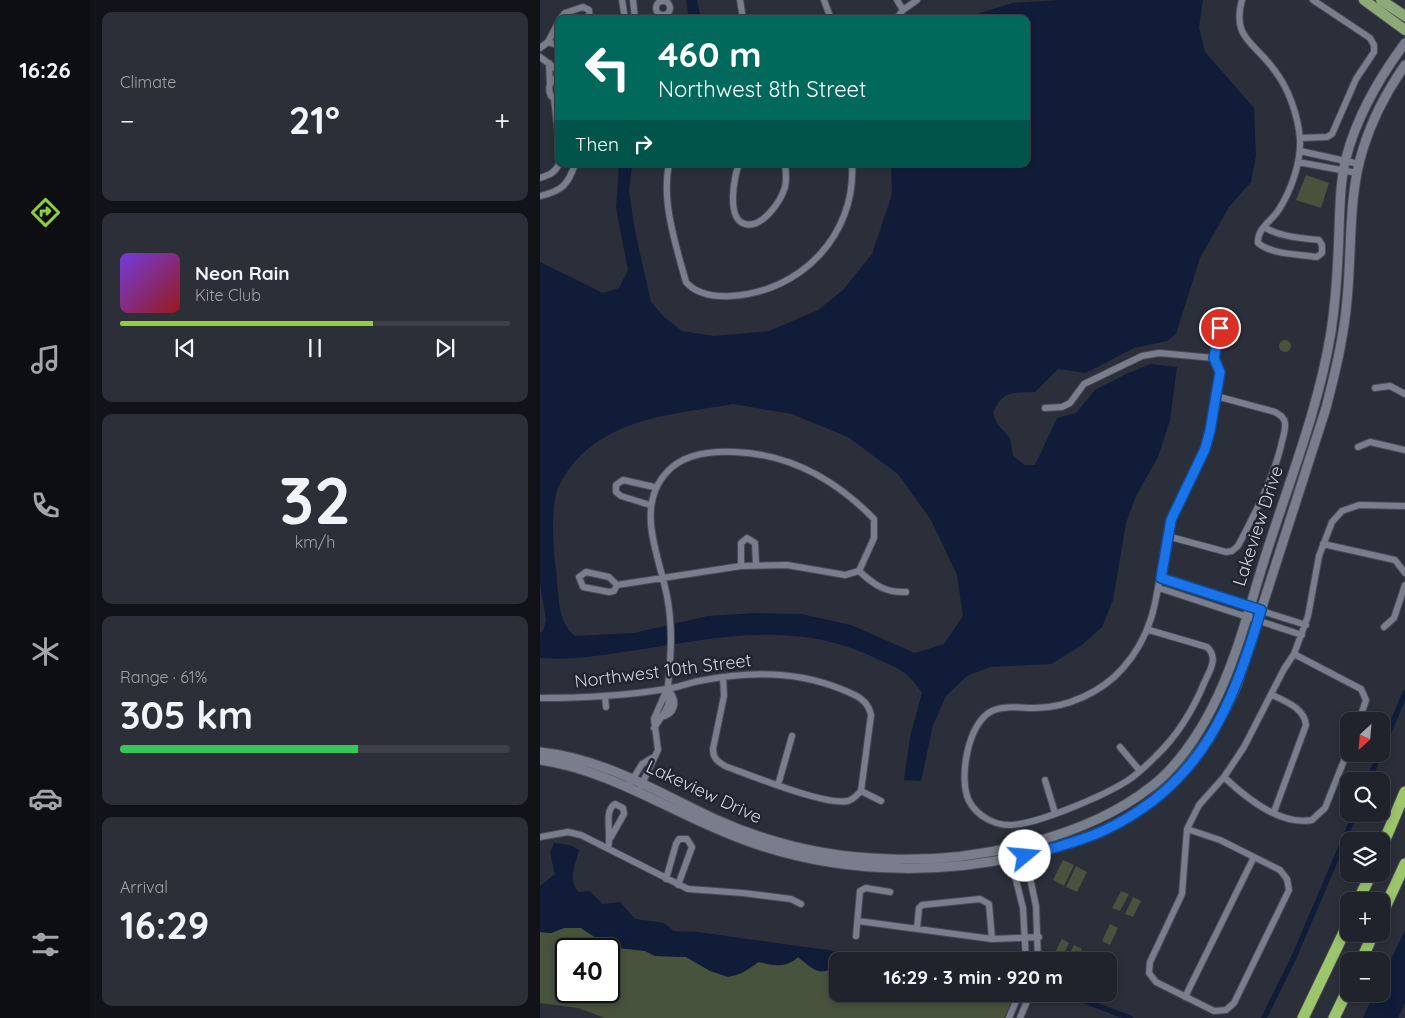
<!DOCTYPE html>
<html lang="en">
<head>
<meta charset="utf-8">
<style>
  :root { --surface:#20232c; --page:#2d2f38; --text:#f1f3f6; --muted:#a2a4a9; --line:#3d4048; --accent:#92cd3e }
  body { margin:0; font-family:Quicksand,sans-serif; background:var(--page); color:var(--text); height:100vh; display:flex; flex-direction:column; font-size:19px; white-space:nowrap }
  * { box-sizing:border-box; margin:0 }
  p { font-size:16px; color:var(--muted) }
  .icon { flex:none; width:28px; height:28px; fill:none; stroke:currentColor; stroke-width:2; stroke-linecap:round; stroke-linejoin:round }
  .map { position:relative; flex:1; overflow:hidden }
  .sheet { display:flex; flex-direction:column; gap:12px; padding:12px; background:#121318; width:450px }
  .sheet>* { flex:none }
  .guide { position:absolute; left:15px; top:15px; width:475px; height:152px; border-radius:10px; box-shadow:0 2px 8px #0003,0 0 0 1px var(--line); background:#00695c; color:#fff; overflow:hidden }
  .needle { width:32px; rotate:206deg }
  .fabs { position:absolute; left:800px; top:712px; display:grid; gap:10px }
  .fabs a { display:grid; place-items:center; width:50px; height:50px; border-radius:10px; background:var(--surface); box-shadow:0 2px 8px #0003,0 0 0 1px var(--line); font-size:25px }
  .speed { position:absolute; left:15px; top:938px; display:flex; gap:10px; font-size:25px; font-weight:700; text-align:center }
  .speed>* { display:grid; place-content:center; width:65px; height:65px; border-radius:50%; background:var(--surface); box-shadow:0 2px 8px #0003,0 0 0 1px var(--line); line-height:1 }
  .speed .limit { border:2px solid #111; border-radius:8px; background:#fff; color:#111 }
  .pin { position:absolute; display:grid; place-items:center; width:42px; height:42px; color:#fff; margin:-21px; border:2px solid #fff; border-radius:50%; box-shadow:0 1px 5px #0007 }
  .me { position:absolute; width:55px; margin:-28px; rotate:73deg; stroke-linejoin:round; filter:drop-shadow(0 0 4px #0008) }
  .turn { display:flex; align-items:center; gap:18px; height:105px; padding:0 20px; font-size:22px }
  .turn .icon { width:65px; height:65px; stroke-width:2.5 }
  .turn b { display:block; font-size:35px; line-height:42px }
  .then { display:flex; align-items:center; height:48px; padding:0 20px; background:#0003; gap:10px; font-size:19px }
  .big { font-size:38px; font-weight:700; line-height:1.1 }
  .sheet .card { flex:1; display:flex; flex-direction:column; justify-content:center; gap:8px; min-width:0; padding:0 18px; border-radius:10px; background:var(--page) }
  .sheet .dial { align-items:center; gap:0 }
  .dial b { font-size:65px; line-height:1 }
  .song { display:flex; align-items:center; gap:15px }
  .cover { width:60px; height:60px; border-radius:8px; background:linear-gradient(135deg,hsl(260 70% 55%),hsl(0 70% 35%)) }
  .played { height:5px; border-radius:2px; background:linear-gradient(90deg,var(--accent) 65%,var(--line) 65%) }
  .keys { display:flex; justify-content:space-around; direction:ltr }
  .heat { display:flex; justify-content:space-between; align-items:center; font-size:28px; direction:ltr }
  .charge { height:8px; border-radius:4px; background:linear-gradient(90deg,#34c759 61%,var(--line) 0) }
  .trip { position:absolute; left:289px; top:952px; width:288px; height:50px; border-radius:10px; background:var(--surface); box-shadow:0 2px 8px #0003,0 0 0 1px var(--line); font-weight:700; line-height:50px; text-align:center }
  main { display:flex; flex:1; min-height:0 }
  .tabs { display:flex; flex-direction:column; width:90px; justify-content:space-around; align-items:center; background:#0d0e12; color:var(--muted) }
  .tabs .icon { width:35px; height:35px }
  .tabs .current { color:var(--accent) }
  .tabs b { font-size:22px; color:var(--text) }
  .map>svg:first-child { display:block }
  .green { fill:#47533c; fill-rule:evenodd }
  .water { fill:#111c38; fill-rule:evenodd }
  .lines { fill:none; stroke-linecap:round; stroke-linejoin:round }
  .canal { stroke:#111c38; stroke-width:5.5 }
  .street-casing { stroke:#474c55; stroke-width:8 }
  .secondary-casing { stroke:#474c55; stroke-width:11 }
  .primary-casing { stroke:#474c55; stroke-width:12 }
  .highway-casing { stroke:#474c55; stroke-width:13 }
  .street { stroke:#787e8b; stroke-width:6 }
  .secondary { stroke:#787e8b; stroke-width:9 }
  .primary { stroke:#8ea978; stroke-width:10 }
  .highway { stroke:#9cc56c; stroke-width:11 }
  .route-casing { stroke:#114b97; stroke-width:12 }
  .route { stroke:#1a73e8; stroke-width:9 }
  .labels { text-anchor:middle; stroke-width:5; stroke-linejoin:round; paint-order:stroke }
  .street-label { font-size:18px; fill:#d0d4db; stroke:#202530 }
</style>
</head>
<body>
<main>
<nav class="tabs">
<b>16:26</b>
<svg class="icon current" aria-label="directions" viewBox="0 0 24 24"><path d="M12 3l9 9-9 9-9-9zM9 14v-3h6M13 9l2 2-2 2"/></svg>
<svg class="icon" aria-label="music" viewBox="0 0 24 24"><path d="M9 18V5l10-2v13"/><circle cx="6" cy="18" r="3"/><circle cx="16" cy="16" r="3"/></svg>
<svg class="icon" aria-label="phone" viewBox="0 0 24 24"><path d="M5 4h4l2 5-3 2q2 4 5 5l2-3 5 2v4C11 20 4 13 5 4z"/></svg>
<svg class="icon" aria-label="climate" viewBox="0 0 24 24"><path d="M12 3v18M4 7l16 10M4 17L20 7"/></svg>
<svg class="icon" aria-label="car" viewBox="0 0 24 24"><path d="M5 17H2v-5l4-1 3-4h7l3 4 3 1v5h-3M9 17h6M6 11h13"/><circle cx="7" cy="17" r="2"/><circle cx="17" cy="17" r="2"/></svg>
<svg class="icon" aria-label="filters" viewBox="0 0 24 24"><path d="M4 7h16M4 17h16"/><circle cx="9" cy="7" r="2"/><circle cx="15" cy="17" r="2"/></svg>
</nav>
<section class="sheet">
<div class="card"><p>Climate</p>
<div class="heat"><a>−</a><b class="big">21°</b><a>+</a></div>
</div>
<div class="card">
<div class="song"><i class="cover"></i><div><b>Neon Rain</b><p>Kite Club</p></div></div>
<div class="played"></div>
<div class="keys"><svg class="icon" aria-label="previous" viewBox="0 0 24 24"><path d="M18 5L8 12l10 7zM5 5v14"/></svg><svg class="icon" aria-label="pause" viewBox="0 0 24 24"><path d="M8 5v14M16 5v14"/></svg><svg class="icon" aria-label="next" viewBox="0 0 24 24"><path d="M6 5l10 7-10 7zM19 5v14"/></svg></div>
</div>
<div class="card dial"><b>32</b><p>km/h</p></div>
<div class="card"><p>Range · 61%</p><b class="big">305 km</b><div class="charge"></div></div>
<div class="card"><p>Arrival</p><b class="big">16:29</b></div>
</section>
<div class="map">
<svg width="865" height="1018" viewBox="0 0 865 1018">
  <rect width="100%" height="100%" fill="#2a2f3a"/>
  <path class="green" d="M766 175 789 183 781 208 756 200Z
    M739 346a6 6 0 1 1 12 0a6 6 0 1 1-12 0Z
    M523 860 534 865 524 886 513 880Z
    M536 866 547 872 537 892 526 887Z
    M581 891 589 894 580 911 572 908Z
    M593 897 601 901 593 917 585 914Z
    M570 924 578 928 570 945 562 941Z
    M24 928H41L61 941 105 951 115 956 146 957 194 976 209 969 219 962C234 965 245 969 258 957 273 969 278 977 297 966L298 994H475L464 1018H65L38 1008 0 1003V932L11 933ZM26 949H69V991H26Z
    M522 939 529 943 521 960 513 956Z
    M534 945 542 949 536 961H526Z"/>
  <path class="water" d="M146 0H157L161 19H149Z
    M519 0H663L659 27 665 52 714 108 716 156 711 182 689 207 660 258 636 334 627 341 594 348 546 373 518 369 495 392C472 393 462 390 453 414L458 425 470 438 473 456 485 465H495L517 418 536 413 555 390 586 374 611 364 637 367 630 420 618 457 596 496 586 523 573 600 562 627 542 645 511 664 450 667 427 676 406 696 393 725 381 781 364 780 370 737 382 693C367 670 359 669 335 658 255 619 175 638 91 651 62 655 30 661 0 658V633L3 631 6 620 0 584V262L63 293 79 288 88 270 76 208 79 164H92L89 191 95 231 111 302 124 317 142 331 174 336 229 331 278 310 303 290 332 254 352 194 351 164H486V19H422L472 3ZM193 404 252 414 308 437 358 474 391 520 417 575 423 616 404 644 375 653 311 625 261 614 215 613 168 616 94 633 35 636C16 622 19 591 16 569 13 548 10 504 19 486 52 419 128 415 193 404Z
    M14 843 30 845 39 850C36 863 27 882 39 892L50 891 62 904 80 902 95 919 124 923 134 931 158 932 367 961H298L297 966C277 977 274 969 258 957 244 969 234 965 218 962L202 973 188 977 170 971 146 957 115 956 105 951 77 948 61 941 41 928H24L11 933 0 932V886L15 874 10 853Z
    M865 930V1003L858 1018H823L834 994H841V980Z"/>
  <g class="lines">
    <path class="canal" d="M841 751 865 693
      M828 781 840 754
      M526 994 590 1018
      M724 1018 755 955 815 814"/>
    <defs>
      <path id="street" d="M82 0 85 19
        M93 0 95 19
        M200 0 203 19
        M284 0 291 19
        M357 0 363 10
        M702 0C691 39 716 43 735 71 749 89 758 116 760 139 761 163 751 191 738 211 730 222 717 229 718 243 732 255 760 254 777 257L782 253V245L779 240C760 238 740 237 724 227
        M116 8a7 7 0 1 1 14 0a7 7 0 1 1-14 0Z
        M20 19 25 13 43 7 49 10 50 19
        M356 19 363 10 377 0
        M8 42 19 46
        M0 48 8 42 19 21
        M0 57 19 71
        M9 63 10 84
        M19 77C10 80 7 87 11 96L19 101
        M14 99 19 141
        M760 138 787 137 792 134 816 79 834 52V45L830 38 773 0
        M760 151 819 164
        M758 162 817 173
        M129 164C121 201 136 246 146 282 157 295 174 297 191 296 261 292 316 235 312 164
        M199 164C194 176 186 219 205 224 222 229 241 201 245 187 247 179 246 172 245 164
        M0 178C9 175 15 173 19 164
        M0 196C22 191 28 185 35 164
        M835 388 850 386 865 394
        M505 408 522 407 530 403 544 384 602 356 619 353 674 358
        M818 447 830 442 865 450
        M110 505 81 496 76 492V485L83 480 114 487
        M627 536 686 552 692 551 698 546C715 513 732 482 741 446 742 439 746 431 745 423 744 417 740 415 735 412L676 396
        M783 544 855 560 865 573
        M201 566V543L207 538 215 543 216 565
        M621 579 766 625
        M77 585 69 577 46 572 39 577 43 587 69 592 74 591 77 585 201 566 247 565 305 575 319 571C334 585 346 593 366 592
        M619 588 762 635
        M844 627 854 618 865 585
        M609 630 667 647C678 657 671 669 665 681 654 708 637 736 616 756 607 765 598 774 587 781 563 796 500 823 472 825 455 826 437 816 429 801 418 779 428 722 452 711 464 705 482 708 495 708 527 708 562 692 583 668 623 623 616 575 630 521 637 495 657 474 665 448 673 426 678 398 679 374 680 367 675 362 675 356 675 348 679 337 680 328
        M754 654 821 689 826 700 819 721
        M183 677 184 696 173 749C173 758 177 761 185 766 210 775 285 806 308 801 314 799 317 795 321 791
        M731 694C745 702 764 707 766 725L734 812
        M65 696 66 707
        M0 698C42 698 84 696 126 689 137 688 148 683 159 681 207 671 255 670 301 689 315 695 328 699 331 715L321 791
        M121 717C136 714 138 700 128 690
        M114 728C119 720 125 713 128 705 130 699 127 693 128 686 131 654 133 628 127 596 119 555 94 506 128 471 145 453 172 451 195 452 250 454 296 480 334 519V538L319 571
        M580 747 600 771
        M684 777C705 797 741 826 772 820L785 808 809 748
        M505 780 515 813
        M238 785 252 736
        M101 786 118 750 114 719 127 689
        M88 787 102 764 112 758
        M321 791 341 801
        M647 829 680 840 740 870 747 879 749 890 694 1003 686 1010 674 1011 616 982 609 973 610 962 642 894 647 829 659 805 684 777 704 747 744 669 754 654 768 616 779 556 792 522 802 511 819 505 865 506
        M0 837 28 832 41 835 148 889 203 893 251 899 261 904
        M483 845 496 906 498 961
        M68 848C72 834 63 811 75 804L83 808 84 814 71 837
        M468 848 483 908 486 961
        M126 879 136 844 139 839H147L152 847 138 885
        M318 921 452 939 499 937
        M377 928 379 908 382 905 440 899 449 904 452 939
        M316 936 320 891 326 888 350 892
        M645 997 714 857
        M469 1018 479 994
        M480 1018 490 994"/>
      <path id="secondary" d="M0 752C65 759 117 792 175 819 230 844 291 858 351 859 436 862 545 839 612 786 637 767 659 734 673 706 698 657 711 600 728 548 751 477 779 406 791 332 796 299 798 264 799 231 800 207 800 182 806 158 817 116 839 78 865 43
        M0 760C76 771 139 818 210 842 308 877 420 876 519 846 546 838 575 828 598 811 644 779 675 736 697 685L786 408C795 373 804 337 807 300 812 252 808 195 823 149 832 119 847 91 865 65"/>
      <path id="primary" d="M824 0 865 30
        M841 0 865 16"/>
      <path id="highway" d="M841 849 865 792
        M818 901 831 874
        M841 916 865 864
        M821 961 833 934
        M763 1018 809 922
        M794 1018 809 987"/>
    </defs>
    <use href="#street" class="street-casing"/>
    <use href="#secondary" class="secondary-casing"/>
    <use href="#primary" class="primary-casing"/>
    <use href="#highway" class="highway-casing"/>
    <use href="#street" class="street"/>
    <use href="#secondary" class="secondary"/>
    <use href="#primary" class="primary"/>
    <use href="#highway" class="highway"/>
  </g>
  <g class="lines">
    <defs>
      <path id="route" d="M485 856C512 848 540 842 565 830 662 784 692 707 721 610L621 578 631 520 665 449 670 431 680 372 674 358 680 328"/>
    </defs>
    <use href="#route" class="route-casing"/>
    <use href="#route" class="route"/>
  </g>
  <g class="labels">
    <g class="street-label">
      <text transform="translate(718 526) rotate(-72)" y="6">Lakeview Drive</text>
      <text transform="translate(123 671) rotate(-7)" y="6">Northwest 10th Street</text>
      <text transform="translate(164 792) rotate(25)" y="6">Lakeview Drive</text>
    </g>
  </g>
</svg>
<div class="fabs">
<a><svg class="needle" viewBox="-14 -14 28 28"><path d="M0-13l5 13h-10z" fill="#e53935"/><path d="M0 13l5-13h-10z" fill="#a2a4a9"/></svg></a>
<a><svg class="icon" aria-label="search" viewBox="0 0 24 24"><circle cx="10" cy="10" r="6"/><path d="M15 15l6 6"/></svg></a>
<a><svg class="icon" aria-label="layers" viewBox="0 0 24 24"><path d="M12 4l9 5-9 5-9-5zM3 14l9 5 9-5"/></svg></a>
<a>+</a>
<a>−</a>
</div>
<div class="speed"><div class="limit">40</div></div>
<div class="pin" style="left:680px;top:328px;background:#d93025"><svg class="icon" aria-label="arrive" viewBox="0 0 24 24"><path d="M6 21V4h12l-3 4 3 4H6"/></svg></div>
<svg class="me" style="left:485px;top:856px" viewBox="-20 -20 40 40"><circle r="19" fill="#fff"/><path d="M0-13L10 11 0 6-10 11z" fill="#1a73e8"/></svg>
<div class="trip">16:29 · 3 min · 920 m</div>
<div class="guide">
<div class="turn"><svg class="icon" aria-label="left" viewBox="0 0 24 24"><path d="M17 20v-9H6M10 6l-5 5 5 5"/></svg><div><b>460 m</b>Northwest 8th Street</div></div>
<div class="then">Then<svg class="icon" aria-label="right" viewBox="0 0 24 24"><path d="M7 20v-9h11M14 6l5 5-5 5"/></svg></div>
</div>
</div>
</main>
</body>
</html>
